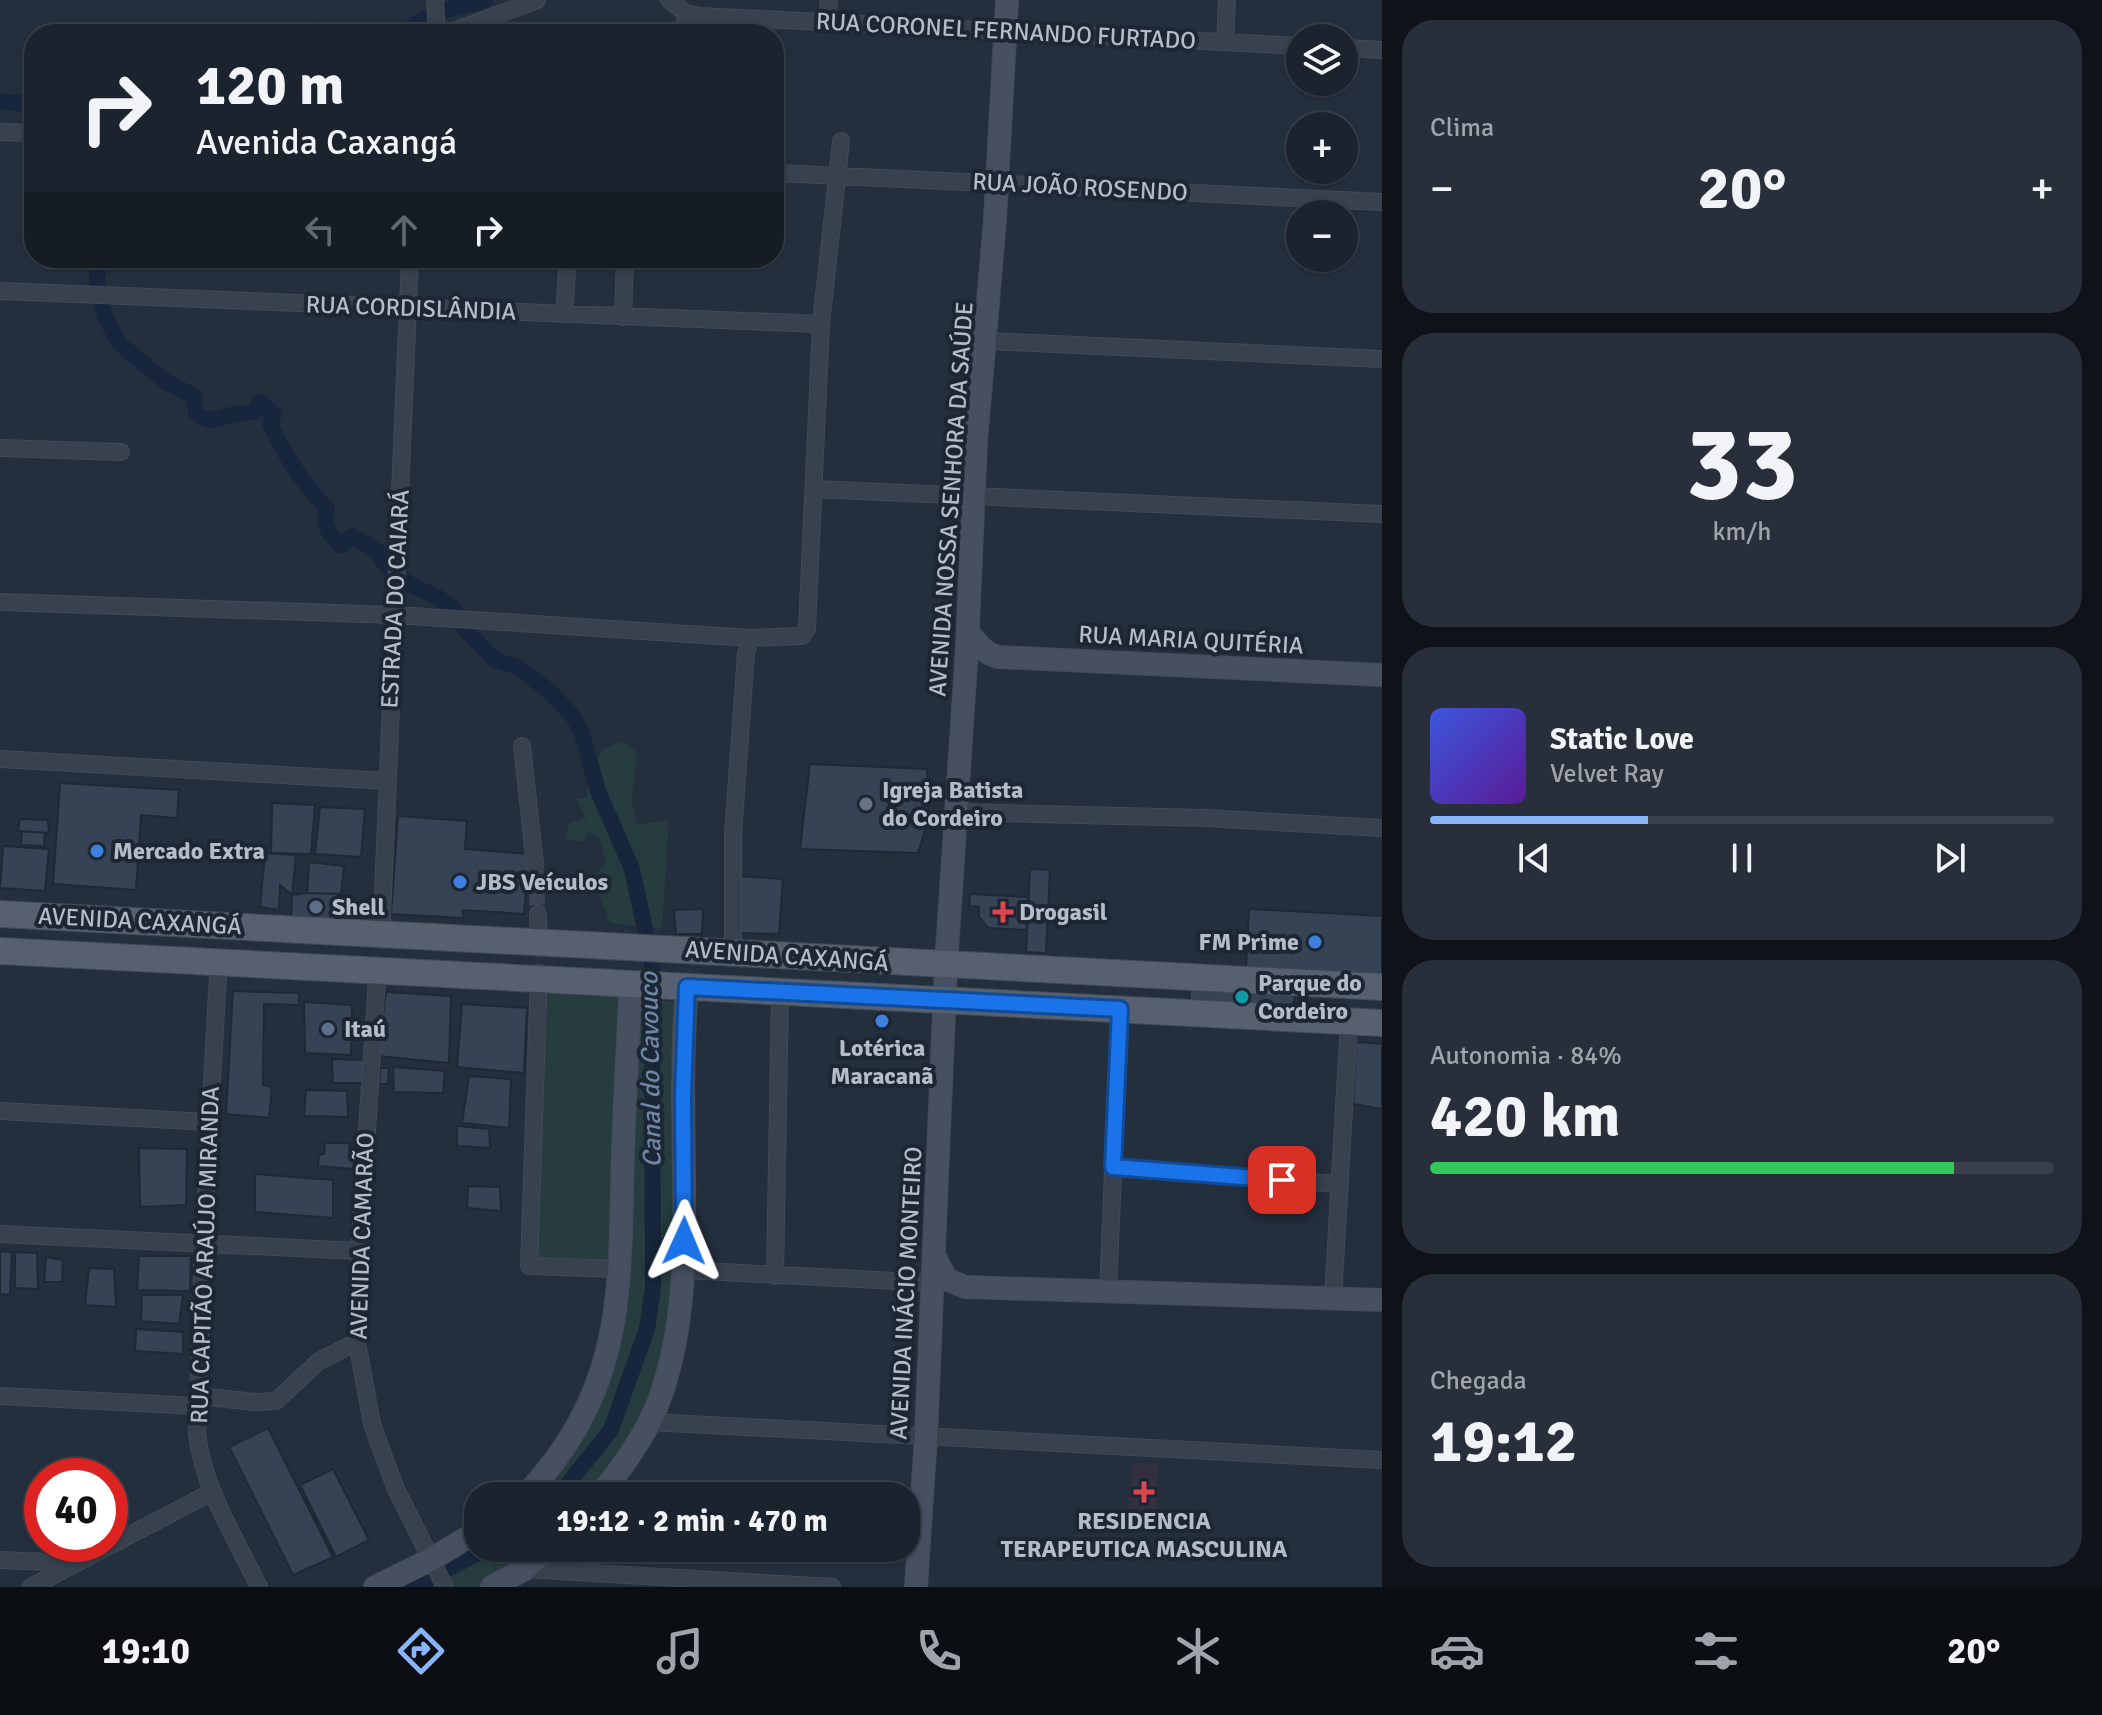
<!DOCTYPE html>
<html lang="pt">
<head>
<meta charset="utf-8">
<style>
  :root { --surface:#1b232e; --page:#282f3a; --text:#f1f3f6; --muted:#a0a4aa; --line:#39404a; --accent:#8ab4f8 }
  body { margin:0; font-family:Signika,sans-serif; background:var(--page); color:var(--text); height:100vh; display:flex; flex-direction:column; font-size:30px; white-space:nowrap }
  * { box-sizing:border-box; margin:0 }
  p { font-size:26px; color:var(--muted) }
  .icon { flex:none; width:44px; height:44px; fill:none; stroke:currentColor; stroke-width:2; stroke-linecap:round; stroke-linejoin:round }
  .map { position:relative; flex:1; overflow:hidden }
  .side { display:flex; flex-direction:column; gap:20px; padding:20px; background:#0f1319; width:720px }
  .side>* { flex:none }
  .top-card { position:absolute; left:24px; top:24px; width:760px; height:244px; border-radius:32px; box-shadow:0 2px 6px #0004,0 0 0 2px var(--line); background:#1b232e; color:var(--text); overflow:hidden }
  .fabs { position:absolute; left:1286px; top:24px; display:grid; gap:16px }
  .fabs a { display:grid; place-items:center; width:72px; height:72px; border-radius:50%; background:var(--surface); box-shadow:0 2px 6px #0004,0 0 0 2px var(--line); font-size:40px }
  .speed { position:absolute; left:24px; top:1458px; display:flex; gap:16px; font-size:40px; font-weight:700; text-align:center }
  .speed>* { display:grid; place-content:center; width:104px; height:104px; border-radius:50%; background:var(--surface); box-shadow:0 2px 6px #0004,0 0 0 2px var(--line); line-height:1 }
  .speed .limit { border:12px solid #d22; background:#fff; color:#111 }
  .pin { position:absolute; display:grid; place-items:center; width:68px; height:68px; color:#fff; margin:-34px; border-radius:16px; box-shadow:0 4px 12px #0006 }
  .me { position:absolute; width:88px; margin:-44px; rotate:1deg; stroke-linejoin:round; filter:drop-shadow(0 0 6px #0008) }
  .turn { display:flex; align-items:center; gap:28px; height:168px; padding:0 40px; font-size:36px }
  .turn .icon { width:104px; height:104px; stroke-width:2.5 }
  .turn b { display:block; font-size:56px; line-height:68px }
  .lanes { display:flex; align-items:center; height:76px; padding:0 40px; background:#0003; justify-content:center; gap:40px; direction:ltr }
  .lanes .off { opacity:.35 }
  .big { font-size:60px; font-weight:700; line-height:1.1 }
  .side .card { flex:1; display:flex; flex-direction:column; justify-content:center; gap:12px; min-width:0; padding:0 28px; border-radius:32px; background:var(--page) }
  .side .dial { align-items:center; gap:0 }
  .dial b { font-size:104px; line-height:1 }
  .song { display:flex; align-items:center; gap:24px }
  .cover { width:96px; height:96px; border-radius:12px; background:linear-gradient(135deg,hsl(230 70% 55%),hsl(270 70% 35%)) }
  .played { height:8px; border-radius:4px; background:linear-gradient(90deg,var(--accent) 35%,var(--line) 35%) }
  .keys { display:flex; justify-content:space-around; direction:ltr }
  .heat { display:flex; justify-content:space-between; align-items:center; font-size:44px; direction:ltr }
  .charge { height:12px; border-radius:6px; background:linear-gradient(90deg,#34c759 84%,var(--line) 0) }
  .trip { position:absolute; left:464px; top:1482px; width:456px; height:80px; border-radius:32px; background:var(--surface); box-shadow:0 2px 6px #0004,0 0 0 2px var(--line); font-weight:700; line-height:80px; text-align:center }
  .menu { display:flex; height:128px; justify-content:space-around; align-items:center; background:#0b0e12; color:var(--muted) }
  .menu .icon { width:56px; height:56px }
  .menu .current { color:var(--accent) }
  .menu b { font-size:36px; color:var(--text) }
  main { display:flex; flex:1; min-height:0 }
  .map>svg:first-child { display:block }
  .medical { fill:#32303f }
  .green { fill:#263c3f }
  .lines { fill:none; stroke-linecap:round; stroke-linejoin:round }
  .canal { stroke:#17263c; stroke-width:16 }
  .building { fill:#364354; stroke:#1f2835; stroke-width:2 }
  .street-tunnel { stroke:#3a4453; stroke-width:16; stroke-dasharray:16 8; stroke-linecap:butt }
  .street-casing { stroke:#414a57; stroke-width:18 }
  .secondary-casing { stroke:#414a57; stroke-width:24 }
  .primary-casing { stroke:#414a57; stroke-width:28 }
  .street { stroke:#38414e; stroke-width:16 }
  .secondary { stroke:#465061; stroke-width:22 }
  .primary { stroke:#56606e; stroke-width:26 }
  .route-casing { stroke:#114b97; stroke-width:20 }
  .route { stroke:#1a73e8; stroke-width:14 }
  .worship-dot { fill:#6b7280; stroke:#1d2633; stroke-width:3 }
  .shop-dot { fill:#3f7fe0; stroke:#1d2633; stroke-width:3 }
  .service-dot { fill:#5c6f8a; stroke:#1d2633; stroke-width:3 }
  .health-dot { fill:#e0444e; stroke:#1d2633; stroke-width:3 }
  .culture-dot { fill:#0f9aa8; stroke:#1d2633; stroke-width:3 }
  .labels { text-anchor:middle; stroke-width:8; stroke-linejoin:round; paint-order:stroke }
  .street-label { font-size:24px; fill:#b4bcc9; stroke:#1d2633 }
  .poi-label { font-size:24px; font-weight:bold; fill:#b4bcc9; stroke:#1d2633; text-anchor:start }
  .water-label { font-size:26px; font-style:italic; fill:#6d86a8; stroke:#1d2633 }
</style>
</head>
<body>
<main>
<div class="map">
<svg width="1382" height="1587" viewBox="0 0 1382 1587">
  <rect width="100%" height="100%" fill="#242f3e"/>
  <path class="medical" d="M1132 1463H1159L1156 1521 1128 1520Z"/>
  <path class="green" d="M622 742 635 751 637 762 631 800 637 825 669 820 662 929 610 923 593 877 607 863 598 837 587 832 585 842 566 839 569 824 586 818 576 799 587 797 588 775 602 750Z
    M548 992 618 996 615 1264 539 1260 535 1248Z
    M633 999 682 1002 674 1324 647 1408 595 1496H527L603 1376Z
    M478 1534V1548H543L488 1587H455L443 1567V1560Z"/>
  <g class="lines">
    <path class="canal" d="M305 34C314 29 320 28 329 34
      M404 34C425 11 456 9 485 0
      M0 101 34 105
      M99 258 97 283 105 317 120 344 166 382 194 396 196 413C210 425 218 418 234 414 240 413 248 413 254 412L260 402 274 414 270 423C284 456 303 483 327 509 322 525 329 535 341 545L353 536 377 551 385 565 411 585 436 596 452 607 462 626 495 660 515 666 547 689 572 715 581 730 598 791 632 869 652 961 653 1288 647 1329 611 1430 558 1496
      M413 1587 488 1548"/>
  </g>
  <path class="building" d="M810 764 927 769 928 821 918 853 800 849Z
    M60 783 179 790 177 818 141 815 136 890 53 884Z
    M272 803 315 805 311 854 271 853Z
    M320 807 365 809 361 857 315 854Z
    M398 816 467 821 465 849 529 854 524 914 463 910V918L391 914Z
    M20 819 48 820 49 833 18 831Z
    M22 831 45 833 44 846 21 845Z
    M3 846 49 849 45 891 0 888Z
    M265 853 296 855 292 895 280 885 279 910 260 907Z
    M309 862 344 866 341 894 307 893Z
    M1030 869 1050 870 1046 953 1026 952Z
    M738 876 783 879 779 934 738 933Z
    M307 893 341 894 340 920 291 918 292 895Z
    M970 894 1028 897 1027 930 988 928 979 917V907L969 906Z
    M703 909 702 934H676L674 910Z
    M1249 909 1382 916V977L1246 968Z
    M1190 986 1295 993 1293 1012 1189 1004Z
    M233 991 299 993V1005L264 1004 263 1085 272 1087 269 1118 226 1114Z
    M386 992 451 996 449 1063 378 1056Z
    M304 1002 352 1005 351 1055 305 1053Z
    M462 1004 527 1008 524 1073 457 1067Z
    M1356 1042 1382 1044V1109L1353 1104Z
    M332 1059 365 1060 364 1083H333Z
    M393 1067 445 1071 443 1093 394 1092Z
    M380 1068H389L388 1084H379Z
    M469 1076 511 1079 509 1128 462 1123Z
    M306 1090 347 1091 348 1117 304 1116Z
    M457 1126 489 1129 490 1148 457 1146Z
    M325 1143H349L350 1151 357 1152 353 1169 318 1166 319 1155 324 1154Z
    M139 1148 187 1149 186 1205 140 1207Z
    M255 1174 333 1180V1218L255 1212Z
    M468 1186 500 1187 501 1211 467 1208Z
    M0 1251 12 1252 10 1295 0 1294Z
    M15 1252 37 1253 38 1289 15 1288Z
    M139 1256H191L190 1291 137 1290Z
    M46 1257 63 1260 62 1282H44Z
    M89 1268 114 1269 116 1307 85 1305Z
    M142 1295H183L179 1324 141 1321Z
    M136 1329 183 1332V1354L135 1351Z
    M268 1428 333 1557 293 1575 229 1447Z
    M333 1469 369 1540 336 1557 300 1485Z"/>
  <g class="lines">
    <path class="street-tunnel" d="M535 865 538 914"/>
    <defs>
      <path id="street" d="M435 0 437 34
        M669 0 687 14 700 16 1300 46
        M826 23 829 0
        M446 34 537 0
        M682 34 687 14
        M1225 42 1227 0
        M1344 48 1382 50
        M0 132 34 133
        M777 173 1382 202
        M0 291 821 324
        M564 314 568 258
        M623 317 625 258
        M986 341 1382 359
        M0 448 121 452
        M814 489 1382 514
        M0 602 395 615 750 638 802 636 807 629 821 324 841 141
        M522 746 535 865
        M0 759 387 781
        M957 812 1205 818 1382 828
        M538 914 539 948
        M381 940 410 258
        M733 952V834L746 654 750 638
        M219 957 203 1244 197 1434C203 1488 236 1539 259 1587
        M378 965 359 1251 357 1342 372 1424 395 1487 445 1587
        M539 973 529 1266 620 1269
        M0 1111 210 1122
        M1113 1167 1338 1184
        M0 1234 359 1251
        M685 1270 933 1283
        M775 1276 780 992
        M1108 1291 1120 1009
        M1333 1299 1349 1021
        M0 1396 197 1406
        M197 1396 256 1402 276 1401 319 1361 357 1342
        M650 1422 1382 1460
        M0 1560 74 1563
        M525 1569 832 1587
        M31 1587 212 1492"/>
      <path id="secondary" d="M968 631C976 643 984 653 998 657L1382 675
        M935 1257 946 1279 965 1287 1382 1300
        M525 1496C628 1386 619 1288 623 1149 625 1094 628 1039 631 984
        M599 1496C623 1467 647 1434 660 1398 686 1324 685 1247 684 1170 683 1109 682 1048 687 987
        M375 1587 432 1559 478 1531
        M492 1587 525 1569 548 1548
        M916 1587 926 1436 946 965 967 648 976 441 995 220 1007 0"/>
      <path id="primary" d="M0 914 1382 987
        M0 951 1382 1023"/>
    </defs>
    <use href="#street" class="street-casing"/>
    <use href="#secondary" class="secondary-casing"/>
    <use href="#primary" class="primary-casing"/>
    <use href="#street" class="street"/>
    <use href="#secondary" class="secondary"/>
    <use href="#primary" class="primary"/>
  </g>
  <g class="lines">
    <defs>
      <path id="route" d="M684 1241 683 1094 687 987 1120 1009 1113 1167 1282 1180"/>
    </defs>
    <use href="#route" class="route-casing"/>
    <use href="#route" class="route"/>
  </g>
  <circle class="worship-dot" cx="866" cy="804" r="8"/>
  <g class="shop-dot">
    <circle cx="97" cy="851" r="8"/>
    <circle cx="460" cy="882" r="8"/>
    <circle cx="1315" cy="942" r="8"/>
    <circle cx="882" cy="1021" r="8"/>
  </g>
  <g class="service-dot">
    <circle cx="316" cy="907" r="8"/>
    <circle cx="328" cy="1029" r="8"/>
  </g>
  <g class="health-dot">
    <path d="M999 900h8v8h8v8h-8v8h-8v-8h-8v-8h8z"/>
    <path d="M1140 1480h8v8h8v8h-8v8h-8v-8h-8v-8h8z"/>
  </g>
  <circle class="culture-dot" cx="1242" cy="997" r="8"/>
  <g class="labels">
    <g class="street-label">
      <text transform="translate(1006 31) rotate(3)" y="8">RUA CORONEL FERNANDO FURTADO</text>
      <text transform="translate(1080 187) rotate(3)" y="8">RUA JOÃO ROSENDO</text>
      <text transform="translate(411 308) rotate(2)" y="8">RUA CORDISLÂNDIA</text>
      <text transform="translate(951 499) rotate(-86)" y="8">AVENIDA NOSSA SENHORA DA SAÚDE</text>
      <text transform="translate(395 599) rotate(-87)" y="8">ESTRADA DO CAIARÁ</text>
      <text transform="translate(1191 640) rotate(3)" y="8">RUA MARIA QUITÉRIA</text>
      <text transform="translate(140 921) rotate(3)" y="8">AVENIDA CAXANGÁ</text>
      <text transform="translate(787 956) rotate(4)" y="8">AVENIDA CAXANGÁ</text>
      <text transform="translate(362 1236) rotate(-88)" y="8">AVENIDA CAMARÃO</text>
      <text transform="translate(205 1255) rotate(-88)" y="8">RUA CAPITÃO ARAÚJO MIRANDA</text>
      <text transform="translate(906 1293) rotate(-87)" y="8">AVENIDA INÁCIO MONTEIRO</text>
    </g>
    <g class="poi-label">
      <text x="882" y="798">Igreja Batista<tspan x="882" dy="28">do Cordeiro</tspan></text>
      <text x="113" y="859">Mercado Extra</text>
      <text x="476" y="890">JBS Veículos</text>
      <text x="332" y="915">Shell</text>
      <text x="1019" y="920">Drogasil</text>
      <text x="1299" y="950" text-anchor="end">FM Prime</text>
      <text x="1258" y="991">Parque do<tspan x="1258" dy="28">Cordeiro</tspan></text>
      <text x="344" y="1037">Itaú</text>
      <text x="882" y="1056" text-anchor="middle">Lotérica<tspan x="882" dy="28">Maracanã</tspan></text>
      <text x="1144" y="1529" text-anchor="middle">RESIDENCIA<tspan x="1144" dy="28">TERAPEUTICA MASCULINA</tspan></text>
    </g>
    <g class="water-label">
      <text transform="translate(650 1070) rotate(-91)" y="9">Canal do Cavouco</text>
    </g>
  </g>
</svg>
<div class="fabs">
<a><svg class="icon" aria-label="layers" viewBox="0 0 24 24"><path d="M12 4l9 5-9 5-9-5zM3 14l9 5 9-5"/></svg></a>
<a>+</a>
<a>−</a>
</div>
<div class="speed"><div class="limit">40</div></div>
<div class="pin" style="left:1282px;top:1180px;background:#d93025"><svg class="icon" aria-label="arrive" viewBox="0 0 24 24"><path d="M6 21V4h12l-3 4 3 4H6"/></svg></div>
<svg class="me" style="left:684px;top:1241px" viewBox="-20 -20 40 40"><path d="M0-17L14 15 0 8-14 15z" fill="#1a73e8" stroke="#fff" stroke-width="4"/></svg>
<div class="trip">19:12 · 2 min · 470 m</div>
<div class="top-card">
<div class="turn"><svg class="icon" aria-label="right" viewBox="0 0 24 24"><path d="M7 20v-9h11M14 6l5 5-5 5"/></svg><div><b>120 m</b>Avenida Caxangá</div></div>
<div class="lanes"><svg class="icon off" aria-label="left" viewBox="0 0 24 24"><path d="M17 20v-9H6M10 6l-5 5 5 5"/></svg><svg class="icon off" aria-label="ahead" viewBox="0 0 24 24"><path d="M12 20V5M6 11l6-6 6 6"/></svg><svg class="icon" aria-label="right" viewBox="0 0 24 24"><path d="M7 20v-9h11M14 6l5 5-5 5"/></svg></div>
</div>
</div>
<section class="side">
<div class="card"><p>Clima</p>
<div class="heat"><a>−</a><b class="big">20°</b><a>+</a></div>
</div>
<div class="card dial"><b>33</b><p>km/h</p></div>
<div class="card">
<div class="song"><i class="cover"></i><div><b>Static Love</b><p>Velvet Ray</p></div></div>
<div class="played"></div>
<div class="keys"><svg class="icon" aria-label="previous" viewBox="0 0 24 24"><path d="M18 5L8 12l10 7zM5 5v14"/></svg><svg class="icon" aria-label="pause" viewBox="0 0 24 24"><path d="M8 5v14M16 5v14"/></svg><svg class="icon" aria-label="next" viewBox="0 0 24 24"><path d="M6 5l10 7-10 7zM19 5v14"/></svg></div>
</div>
<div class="card"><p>Autonomia · 84%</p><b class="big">420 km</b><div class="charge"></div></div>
<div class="card"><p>Chegada</p><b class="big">19:12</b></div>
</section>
</main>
<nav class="menu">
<b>19:10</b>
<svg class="icon current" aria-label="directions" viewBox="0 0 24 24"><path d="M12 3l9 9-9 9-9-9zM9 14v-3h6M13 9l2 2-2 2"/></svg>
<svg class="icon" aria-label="music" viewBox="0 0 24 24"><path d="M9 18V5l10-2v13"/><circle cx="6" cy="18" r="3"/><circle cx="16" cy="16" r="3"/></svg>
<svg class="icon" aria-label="phone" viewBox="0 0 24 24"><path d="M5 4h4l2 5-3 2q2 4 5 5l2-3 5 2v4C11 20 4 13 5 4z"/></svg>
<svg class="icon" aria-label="climate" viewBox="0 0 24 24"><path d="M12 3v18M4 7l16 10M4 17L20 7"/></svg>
<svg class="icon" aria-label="car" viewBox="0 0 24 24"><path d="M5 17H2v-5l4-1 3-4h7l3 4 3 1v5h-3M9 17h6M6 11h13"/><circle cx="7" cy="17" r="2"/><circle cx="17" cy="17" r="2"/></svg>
<svg class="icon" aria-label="filters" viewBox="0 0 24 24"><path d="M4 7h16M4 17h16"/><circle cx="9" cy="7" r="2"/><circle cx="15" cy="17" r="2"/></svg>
<b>20°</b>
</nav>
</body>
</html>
